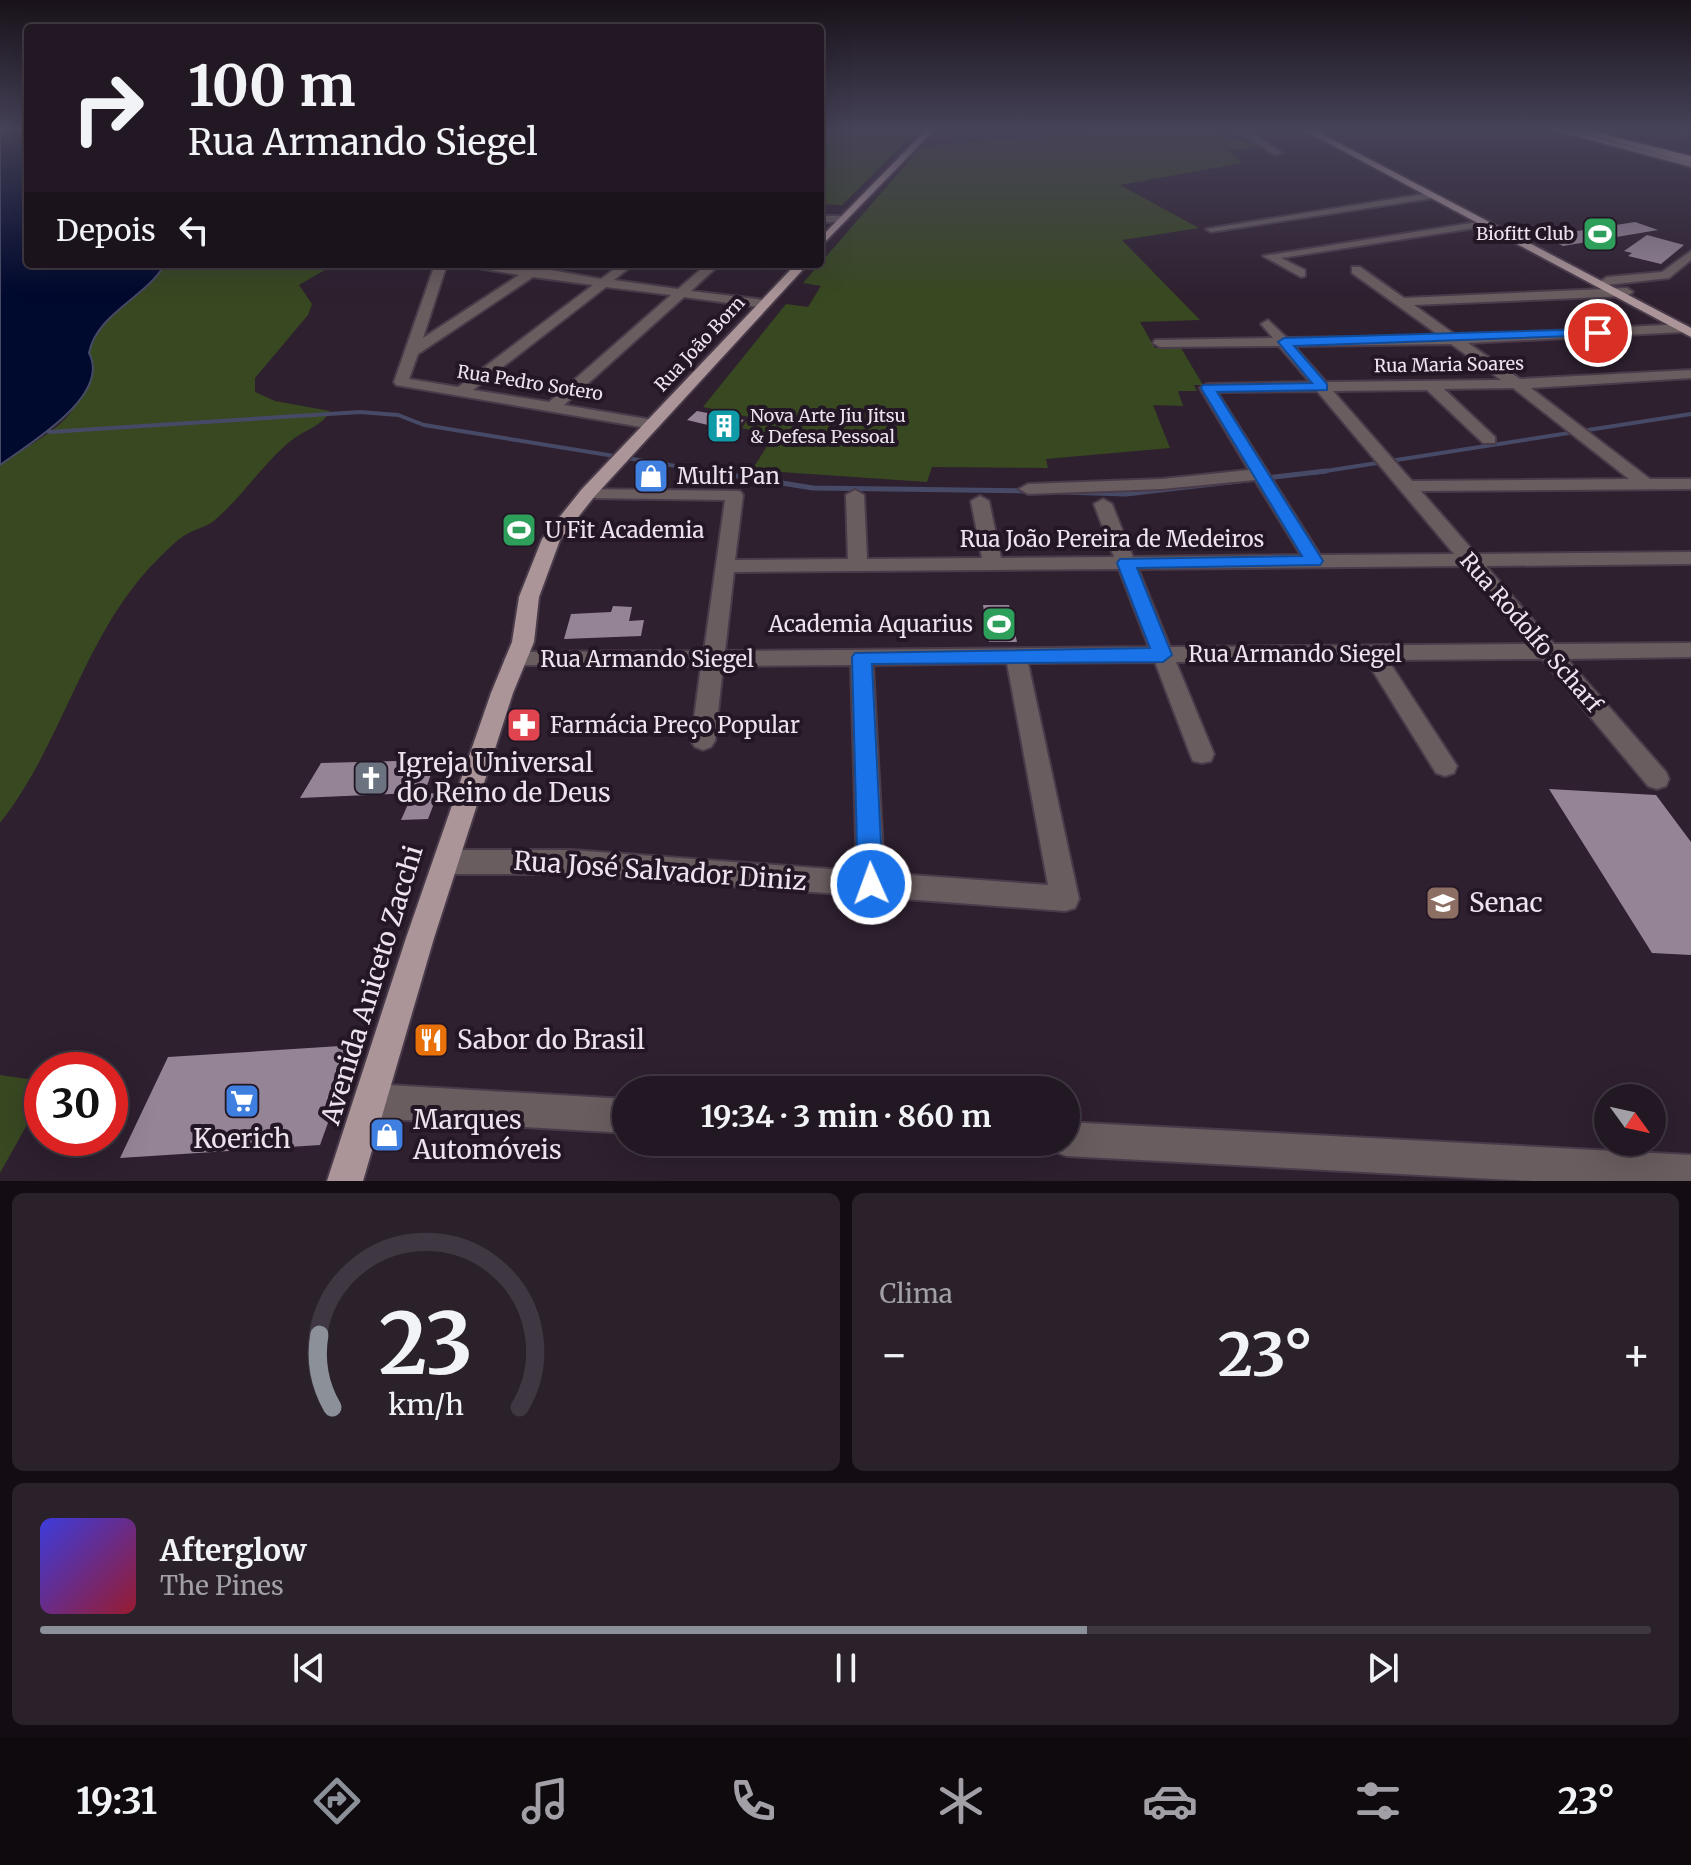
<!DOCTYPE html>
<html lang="pt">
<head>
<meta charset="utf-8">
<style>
  :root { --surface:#221823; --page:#2a212b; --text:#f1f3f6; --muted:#a2a0a6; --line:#3f3741; --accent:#8c9099 }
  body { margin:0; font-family:Merriweather,serif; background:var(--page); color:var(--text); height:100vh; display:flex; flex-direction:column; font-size:30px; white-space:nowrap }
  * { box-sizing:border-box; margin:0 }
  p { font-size:26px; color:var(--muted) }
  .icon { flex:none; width:44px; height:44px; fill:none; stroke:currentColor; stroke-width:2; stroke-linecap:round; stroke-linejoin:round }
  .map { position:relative; height:1181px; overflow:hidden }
  .side { display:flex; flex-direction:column; gap:12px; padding:12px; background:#130d13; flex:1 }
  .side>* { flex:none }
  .hud { position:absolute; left:24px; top:24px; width:800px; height:244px; border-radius:8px; box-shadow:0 8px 32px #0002,0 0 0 2px var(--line); background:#221823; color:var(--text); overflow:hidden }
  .needle { width:52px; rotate:123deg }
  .tools { position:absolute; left:1594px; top:1084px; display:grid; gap:16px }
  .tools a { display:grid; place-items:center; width:72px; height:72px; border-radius:50%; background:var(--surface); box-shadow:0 8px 32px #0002,0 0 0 2px var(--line); font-size:40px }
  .speed { position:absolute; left:24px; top:1052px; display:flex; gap:16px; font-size:40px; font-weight:700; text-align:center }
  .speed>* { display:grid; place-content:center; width:104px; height:104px; border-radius:50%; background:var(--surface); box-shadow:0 8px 32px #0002,0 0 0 2px var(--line); line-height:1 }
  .speed .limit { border:12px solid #d22; background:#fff; color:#111 }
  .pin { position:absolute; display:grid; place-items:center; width:68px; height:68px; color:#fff; margin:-34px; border:4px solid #fff; border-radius:50%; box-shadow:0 2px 8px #0007 }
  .me { position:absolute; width:88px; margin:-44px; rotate:358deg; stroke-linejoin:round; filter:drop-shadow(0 0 6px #0008) }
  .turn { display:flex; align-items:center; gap:28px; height:168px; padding:0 32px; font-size:36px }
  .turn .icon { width:104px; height:104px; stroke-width:2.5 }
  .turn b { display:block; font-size:56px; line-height:68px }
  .then { display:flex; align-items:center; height:76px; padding:0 32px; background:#0003; gap:16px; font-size:30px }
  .big { font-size:60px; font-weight:700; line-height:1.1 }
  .side .tile { flex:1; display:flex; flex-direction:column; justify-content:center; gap:12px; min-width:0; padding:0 28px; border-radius:12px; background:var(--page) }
  .side .dial { align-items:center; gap:0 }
  .dial svg { height:208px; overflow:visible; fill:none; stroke:var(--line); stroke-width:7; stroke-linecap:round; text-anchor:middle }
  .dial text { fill:var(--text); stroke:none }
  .song { display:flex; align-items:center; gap:24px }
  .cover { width:96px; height:96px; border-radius:12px; background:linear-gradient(135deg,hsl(240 70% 55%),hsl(350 70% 35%)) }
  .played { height:8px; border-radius:4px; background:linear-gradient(90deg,var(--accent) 65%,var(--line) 65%) }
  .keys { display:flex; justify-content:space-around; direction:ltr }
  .heat { display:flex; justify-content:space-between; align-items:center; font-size:44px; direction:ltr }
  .side .tiles { flex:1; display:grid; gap:12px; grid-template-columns:1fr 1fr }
  .tile:last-child { grid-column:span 2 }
  .trip { position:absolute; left:612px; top:1076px; width:468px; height:80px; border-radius:40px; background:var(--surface); box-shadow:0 8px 32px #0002,0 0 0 2px var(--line); font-weight:700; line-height:80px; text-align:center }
  .menu { display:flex; height:128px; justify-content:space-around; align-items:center; background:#0e0a0e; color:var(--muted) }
  .menu .icon { width:56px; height:56px }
  .menu .current { color:var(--accent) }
  .menu b { font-size:36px; color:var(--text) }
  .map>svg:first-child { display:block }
  .green { fill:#384821 }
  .water { fill:#00092e; stroke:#474a67; stroke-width:2 }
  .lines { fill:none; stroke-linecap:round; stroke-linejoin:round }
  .stream-far1 { stroke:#474a67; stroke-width:4 }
  .stream { stroke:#474a67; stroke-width:5 }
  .building { fill:#958496 }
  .minor-casing { stroke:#493b4a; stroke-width:4 }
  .major-casing { stroke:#493b4a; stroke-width:4 }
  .highway-casing { stroke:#493b4a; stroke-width:4 }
  .minor { fill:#695d5f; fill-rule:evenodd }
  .major { fill:#ab9598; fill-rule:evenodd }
  .highway { fill:#c6aaae; fill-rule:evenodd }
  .route { fill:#1a73e8; stroke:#114b97; stroke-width:2 }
  .labels { text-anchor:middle; stroke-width:8; stroke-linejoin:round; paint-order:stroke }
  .far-poi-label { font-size:18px; fill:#ece3ed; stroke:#241725; text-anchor:end }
  .far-street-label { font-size:18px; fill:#ece3ed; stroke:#241725 }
  .poi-label { font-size:22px; fill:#ece3ed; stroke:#241725; text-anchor:start }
  .street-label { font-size:22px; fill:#ece3ed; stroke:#241725 }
  .near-poi-label { font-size:26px; fill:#ece3ed; stroke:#241725; text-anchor:start }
  .near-street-label { font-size:26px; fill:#ece3ed; stroke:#241725 }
</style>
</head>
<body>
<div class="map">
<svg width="1691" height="1181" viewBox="0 0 1691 1181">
  <rect width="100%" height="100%" fill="#2e202f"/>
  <path class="green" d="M820 129H919L842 205 820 204Z
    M1114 129H1206C1221 139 1242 137 1263 148L1228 150 1242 163 1120 185 1199 228 1122 240 1200 320 1140 322 1155 348H1181L1203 385H1194L1197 391H1178L1183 406 1153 405 1170 448 1046 459 1048 468 932 467 927 482 752 470 774 435 742 428 749 417 703 407 786 304 808 307 821 286 803 283 922 146 1116 131Z
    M165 264H335L299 285 312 304 308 315 255 378V392L275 401 330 411C321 427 306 429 292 440 263 463 244 495 216 519 209 526 198 528 189 533 179 538 169 548 161 556 84 630 65 741 0 823V465C25 446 67 429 79 398 88 376 84 348 100 329 120 304 149 293 165 264Z
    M0 1075 42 1081V1098L0 1173Z"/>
  <path class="water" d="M0 129 28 131V264H165C146 298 97 313 89 353 112 396 27 445 0 465Z"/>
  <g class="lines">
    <path class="stream-far1" d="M49 432 360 412 398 415 424 425 719 473
      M1313 473 1691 414"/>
    <path class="stream" d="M706 471 813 488 1028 491
      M1062 492 1126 494 1326 471"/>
  </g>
  <path class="building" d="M1635 222 1658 230 1563 246 1545 236Z
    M1647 235 1684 245 1661 264 1628 256 1632 253 1624 251Z
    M697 411 744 420 733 431 687 420Z
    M983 605H1009L1017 642H989Z
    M613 606 632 607 629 621 644 620 641 636 564 639 571 614 611 612Z
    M436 760 424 794 438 793 428 819 401 820 413 793 300 798 321 763Z
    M1549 789 1656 795 1691 842V955L1652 953Z
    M356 1045 320 1145 120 1158 168 1057Z"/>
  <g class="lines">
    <defs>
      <path id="minor" d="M1235 129H1244L1282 153 1275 155Z
        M1674 129H1691V132Z
        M1430 193 1434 198 1211 232 1206 229Z
        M820 216H843L848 219 843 222H820Z
        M1484 221 1489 224 1488 226 1281 258 1305 270V276L1301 277 1263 256Z
        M1691 251V260L1669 278 1607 285 1601 281 1607 277 1662 272Z
        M435 264H447L423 338 519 275 455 264 534 267 601 279 621 264H634L614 280 678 289 707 264H720L691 291 765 300 771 304 765 308 684 297 564 405 659 421V427L653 429 396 385 394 382ZM533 277 593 285 458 387 409 379 418 354ZM606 287 671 295 549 402 473 390Z
        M1352 267H1360L1404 298 1627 288 1633 292 1627 296 1414 305 1457 336 1683 324 1690 328 1683 332 1468 343 1520 379 1691 370V378L1531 388 1650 479H1691V489L1421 491 1476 554 1691 552V564L1486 566 1554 644 1691 643V657L1567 659 1666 772 1669 779 1666 786 1657 789 1648 786 1542 659 1388 660 1457 766 1454 773 1445 776 1436 773 1366 660 1176 662 1214 754 1211 761 1202 763 1193 761 1190 754 1155 662 1028 663 1079 899 1075 908 1065 911 572 874H446L436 870 433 862 436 854 446 850H572L857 871 851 665 723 666 715 741 711 747 703 750 695 747 691 741 701 666 507 665 504 660 507 655 515 652 704 651 725 500 588 498 582 497 579 493 582 489 740 491 743 495 735 560 848 559 846 495 855 490 864 495 867 559 982 558 971 501 980 496 989 501 1001 558 1114 557 1094 504 1103 499 1112 504 1133 557 1301 555 1255 480 1162 489 1028 494 1019 489 1028 484 1162 479 1249 470 1200 388 1207 384 1310 382 1279 346 1160 347 1153 343 1155 340 1273 338 1261 324 1268 320 1287 338 1440 336 1352 273ZM1451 344 1501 380 1326 382 1294 346ZM1513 388 1629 479 1412 481 1333 391 1427 390 1483 443H1495V437L1444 389ZM1317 391 1454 554 1320 555 1217 392ZM1464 566 1529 644 1170 647 1138 569ZM1119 569 1149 647 725 651 734 572ZM1007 663 1048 885 884 873 873 665Z
        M371 1084 626 1099V1133L371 1118 359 1113 354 1101 359 1089Z
        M1066 1122 1691 1155V1181H1533L1066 1156 1054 1151 1050 1142H1066Z"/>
      <path id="major" d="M927 129H935L820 247V238Z
        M1302 129H1312L1691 328V337Z
        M1549 129H1562L1691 161V167Z
        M796 264H808L594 497 560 540 539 597 534 642 513 693 434 938 363 1181H327L406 938 491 693 512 642 519 597 542 539 582 489Z"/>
      <path id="highway" d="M1567 129H1583L1691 156V162Z"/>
    </defs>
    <use href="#minor" class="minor-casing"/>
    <use href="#major" class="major-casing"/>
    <use href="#highway" class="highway-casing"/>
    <use href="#minor" class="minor"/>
    <use href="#major" class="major"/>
    <use href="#highway" class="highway"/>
  </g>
  <linearGradient id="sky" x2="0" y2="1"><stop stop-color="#19121a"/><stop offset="0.44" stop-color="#464258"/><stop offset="1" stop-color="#464258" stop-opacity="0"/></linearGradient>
  <rect width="1691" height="294" fill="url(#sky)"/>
  <path class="route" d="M1598 329 1604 333 1602 335 1294 346 1327 384V390L1217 392 1323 561 1320 565 1137 568 1172 655 1163 662 872 664 883 884 880 892 871 895 862 892 858 884 852 657 855 653 1150 648 1117 563 1120 559 1302 556 1201 388 1203 385 1312 383 1278 342 1284 338Z"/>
  <defs>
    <symbol id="stadium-square" viewBox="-11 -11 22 22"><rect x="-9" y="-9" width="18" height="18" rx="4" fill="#2e9e5b" stroke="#241725"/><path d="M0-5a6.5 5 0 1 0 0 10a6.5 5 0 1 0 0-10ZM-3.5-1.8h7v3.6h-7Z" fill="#fff"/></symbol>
    <symbol id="building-square" viewBox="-11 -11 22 22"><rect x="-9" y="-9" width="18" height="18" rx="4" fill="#0f9aa8" stroke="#241725"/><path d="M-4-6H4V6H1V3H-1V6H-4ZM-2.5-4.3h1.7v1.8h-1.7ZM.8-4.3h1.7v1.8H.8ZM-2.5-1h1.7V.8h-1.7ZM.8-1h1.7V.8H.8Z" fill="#fff"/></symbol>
    <symbol id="shop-square" viewBox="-11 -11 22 22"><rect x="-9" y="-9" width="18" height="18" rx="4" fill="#3f7fe0" stroke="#241725"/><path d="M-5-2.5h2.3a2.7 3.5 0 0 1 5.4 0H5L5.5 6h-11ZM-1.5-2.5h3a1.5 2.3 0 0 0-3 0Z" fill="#fff"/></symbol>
    <symbol id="pharmacy-square" viewBox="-11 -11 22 22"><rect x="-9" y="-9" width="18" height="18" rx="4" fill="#e0444e" stroke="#241725"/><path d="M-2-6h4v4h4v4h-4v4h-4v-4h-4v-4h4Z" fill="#fff"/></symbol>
    <symbol id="church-square" viewBox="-11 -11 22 22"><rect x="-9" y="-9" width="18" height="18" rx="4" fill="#6b7280" stroke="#241725"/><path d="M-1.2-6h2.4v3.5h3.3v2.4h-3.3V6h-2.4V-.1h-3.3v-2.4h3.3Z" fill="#fff"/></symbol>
    <symbol id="university-square" viewBox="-11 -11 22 22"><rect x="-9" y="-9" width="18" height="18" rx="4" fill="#8d6e63" stroke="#241725"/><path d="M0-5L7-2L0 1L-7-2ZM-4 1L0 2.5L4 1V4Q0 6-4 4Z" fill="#fff"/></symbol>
    <symbol id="restaurant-square" viewBox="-11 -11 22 22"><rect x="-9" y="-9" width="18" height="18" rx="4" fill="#e8710a" stroke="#241725"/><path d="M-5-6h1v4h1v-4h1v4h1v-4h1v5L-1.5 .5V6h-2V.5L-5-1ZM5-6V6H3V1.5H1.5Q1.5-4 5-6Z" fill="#fff"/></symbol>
    <symbol id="supermarket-square" viewBox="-11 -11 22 22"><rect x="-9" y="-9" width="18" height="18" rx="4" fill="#3f7fe0" stroke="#241725"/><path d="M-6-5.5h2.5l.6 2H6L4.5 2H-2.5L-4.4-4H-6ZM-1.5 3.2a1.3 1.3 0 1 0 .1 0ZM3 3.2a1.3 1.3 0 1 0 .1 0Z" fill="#fff"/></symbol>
  </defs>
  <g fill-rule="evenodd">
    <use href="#stadium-square" x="1580" y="214" width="40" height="40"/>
    <use href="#building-square" x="704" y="406" width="40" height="40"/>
    <use href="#shop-square" x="631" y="456" width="40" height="40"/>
    <use href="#stadium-square" x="499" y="510" width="40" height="40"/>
    <use href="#stadium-square" x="979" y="604" width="40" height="40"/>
    <use href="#pharmacy-square" x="504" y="705" width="40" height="40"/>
    <use href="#church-square" x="351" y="758" width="40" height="40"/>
    <use href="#university-square" x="1423" y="883" width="40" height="40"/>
    <use href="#restaurant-square" x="411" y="1020" width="40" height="40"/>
    <use href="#supermarket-square" x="222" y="1081" width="40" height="40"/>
    <use href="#shop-square" x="367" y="1115" width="40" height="40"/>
  </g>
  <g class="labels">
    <g class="far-poi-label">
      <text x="1574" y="240">Biofitt Club</text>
      <text x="750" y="422" text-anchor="start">Nova Arte Jiu Jitsu<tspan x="750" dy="21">&amp; Defesa Pessoal</tspan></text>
    </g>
    <g class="far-street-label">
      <text transform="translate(700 344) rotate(-47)" y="6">Rua João Born</text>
      <text transform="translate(1449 365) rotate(-1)" y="6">Rua Maria Soares</text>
      <text transform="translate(530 383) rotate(9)" y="6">Rua Pedro Sotero</text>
    </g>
    <g class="poi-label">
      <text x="677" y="484">Multi Pan</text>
      <text x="545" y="538">U Fit Academia</text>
      <text x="973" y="632" text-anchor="end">Academia Aquarius</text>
      <text x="550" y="733">Farmácia Preço Popular</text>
    </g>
    <g class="street-label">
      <text x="1112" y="547">Rua João Pereira de Medeiros</text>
      <text transform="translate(1531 632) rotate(49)" y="8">Rua Rodolfo Scharf</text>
      <text x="1295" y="662">Rua Armando Siegel</text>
      <text x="647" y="667">Rua Armando Siegel</text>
    </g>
    <g class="near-poi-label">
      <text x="397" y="772">Igreja Universal<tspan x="397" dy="30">do Reino de Deus</tspan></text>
      <text x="1469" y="912">Senac</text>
      <text x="457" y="1049">Sabor do Brasil</text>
      <text x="413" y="1129">Marques<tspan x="413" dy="30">Automóveis</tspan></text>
      <text x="242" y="1148" text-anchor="middle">Koerich</text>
    </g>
    <g class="near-street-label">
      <text transform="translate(660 871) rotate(4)" y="9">Rua José Salvador Diniz</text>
      <text transform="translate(372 985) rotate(-73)" y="9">Avenida Aniceto Zacchi</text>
    </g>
  </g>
</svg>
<div class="tools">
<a><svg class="needle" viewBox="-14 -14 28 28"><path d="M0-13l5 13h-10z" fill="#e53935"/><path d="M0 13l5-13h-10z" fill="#a2a0a6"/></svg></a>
</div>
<div class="speed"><div class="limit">30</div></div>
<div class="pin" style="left:1598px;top:333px;background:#d93025"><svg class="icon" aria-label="arrive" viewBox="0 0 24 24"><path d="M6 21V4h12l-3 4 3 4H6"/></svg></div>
<svg class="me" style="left:871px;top:884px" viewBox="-20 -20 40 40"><circle r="17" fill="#1a73e8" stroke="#fff" stroke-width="3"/><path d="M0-11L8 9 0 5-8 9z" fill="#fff"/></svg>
<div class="trip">19:34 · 3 min · 860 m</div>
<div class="hud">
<div class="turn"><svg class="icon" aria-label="right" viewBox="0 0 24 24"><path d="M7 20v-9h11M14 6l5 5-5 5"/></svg><div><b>100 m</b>Rua Armando Siegel</div></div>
<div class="then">Depois<svg class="icon" aria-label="left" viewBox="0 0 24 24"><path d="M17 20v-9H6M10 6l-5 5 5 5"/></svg></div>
</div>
</div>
<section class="side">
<div class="tiles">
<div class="tile dial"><svg viewBox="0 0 100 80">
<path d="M14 69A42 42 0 1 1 86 69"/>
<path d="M14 69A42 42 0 0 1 9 41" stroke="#8c9099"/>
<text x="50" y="56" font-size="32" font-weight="700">23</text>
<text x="50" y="72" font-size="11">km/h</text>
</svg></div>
<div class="tile"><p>Clima</p>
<div class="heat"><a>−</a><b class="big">23°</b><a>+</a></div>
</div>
<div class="tile">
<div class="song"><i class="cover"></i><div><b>Afterglow</b><p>The Pines</p></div></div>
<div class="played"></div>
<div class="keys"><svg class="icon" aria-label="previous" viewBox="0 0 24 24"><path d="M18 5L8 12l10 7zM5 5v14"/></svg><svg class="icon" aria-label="pause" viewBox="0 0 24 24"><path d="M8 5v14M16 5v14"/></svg><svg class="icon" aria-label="next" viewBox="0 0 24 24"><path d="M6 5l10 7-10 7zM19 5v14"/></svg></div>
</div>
</div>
</section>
<nav class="menu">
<b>19:31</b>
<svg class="icon current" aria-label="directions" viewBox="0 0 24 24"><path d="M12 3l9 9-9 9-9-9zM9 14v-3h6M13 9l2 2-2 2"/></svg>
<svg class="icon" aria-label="music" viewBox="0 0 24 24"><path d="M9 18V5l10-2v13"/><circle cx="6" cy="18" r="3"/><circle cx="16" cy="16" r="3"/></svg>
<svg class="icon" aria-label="phone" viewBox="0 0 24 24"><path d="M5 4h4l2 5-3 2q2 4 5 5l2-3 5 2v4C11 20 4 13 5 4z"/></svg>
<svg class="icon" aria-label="climate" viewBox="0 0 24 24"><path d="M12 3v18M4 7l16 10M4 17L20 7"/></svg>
<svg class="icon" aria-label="car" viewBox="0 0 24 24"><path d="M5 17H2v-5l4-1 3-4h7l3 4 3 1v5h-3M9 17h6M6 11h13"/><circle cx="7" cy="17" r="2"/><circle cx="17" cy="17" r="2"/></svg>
<svg class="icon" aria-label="filters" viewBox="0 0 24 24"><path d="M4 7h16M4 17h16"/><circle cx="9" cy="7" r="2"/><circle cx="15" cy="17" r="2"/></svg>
<b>23°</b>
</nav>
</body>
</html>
